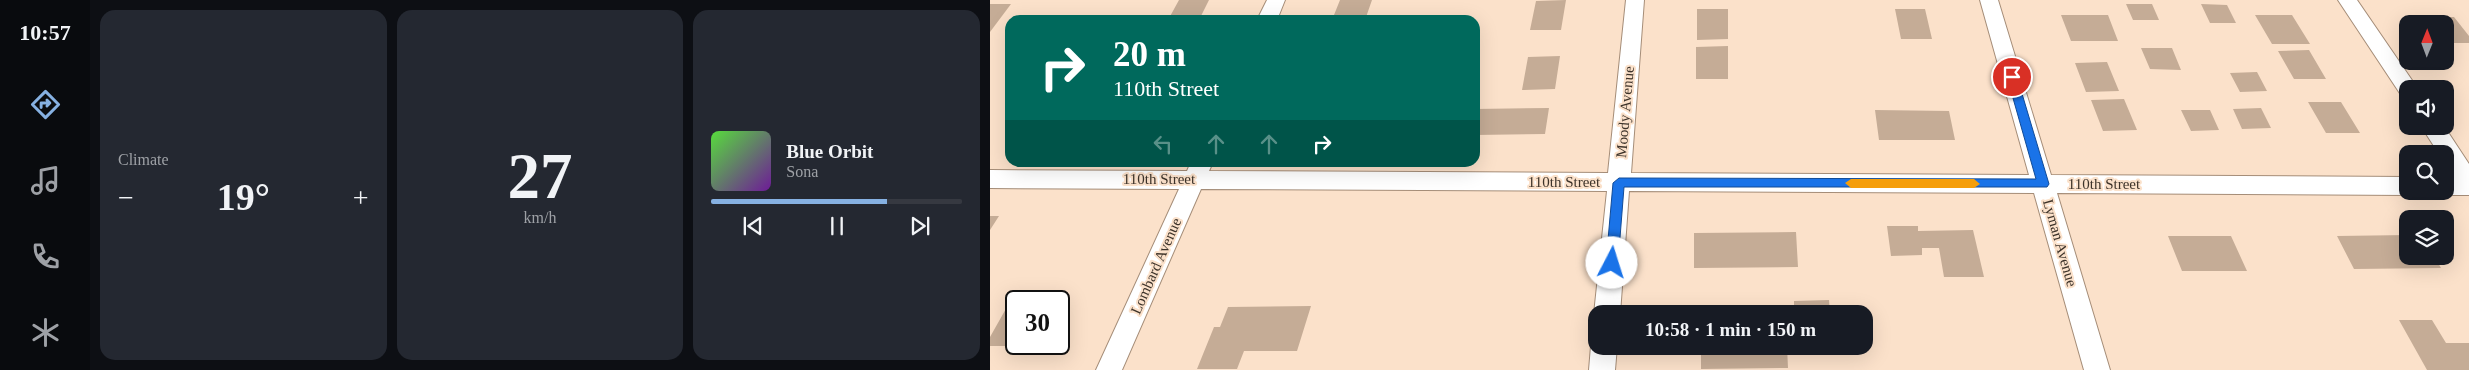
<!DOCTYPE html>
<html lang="en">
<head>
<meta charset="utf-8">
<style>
  :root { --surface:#171b24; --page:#242831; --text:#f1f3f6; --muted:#9ea1a6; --line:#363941; --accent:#86b1e2 }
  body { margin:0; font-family:Georgia,serif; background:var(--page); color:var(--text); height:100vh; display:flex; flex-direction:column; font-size:19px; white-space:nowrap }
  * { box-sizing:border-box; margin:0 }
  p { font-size:16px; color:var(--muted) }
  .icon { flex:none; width:28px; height:28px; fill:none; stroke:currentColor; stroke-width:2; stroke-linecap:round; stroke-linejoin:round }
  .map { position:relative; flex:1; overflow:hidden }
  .panel { display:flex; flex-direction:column; gap:10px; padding:10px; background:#0d0f14; width:900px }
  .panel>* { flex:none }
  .guide { position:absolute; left:15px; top:15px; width:475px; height:152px; border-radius:15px; box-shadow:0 5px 20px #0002; background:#00695c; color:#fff; overflow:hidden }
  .needle { width:32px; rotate:1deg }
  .buttons { position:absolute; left:1409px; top:15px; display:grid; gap:10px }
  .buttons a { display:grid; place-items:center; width:55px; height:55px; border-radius:10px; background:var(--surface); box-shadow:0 5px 20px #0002; font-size:25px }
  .speed { position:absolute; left:15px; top:290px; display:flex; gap:10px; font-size:25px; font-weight:700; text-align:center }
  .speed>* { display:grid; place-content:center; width:65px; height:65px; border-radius:50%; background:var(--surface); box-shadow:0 5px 20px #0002; line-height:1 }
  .speed .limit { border:2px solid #111; border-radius:8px; background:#fff; color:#111 }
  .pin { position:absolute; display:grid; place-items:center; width:42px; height:42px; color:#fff; margin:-21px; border:2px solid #fff; border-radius:50%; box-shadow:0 1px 5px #0007 }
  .me { position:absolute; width:55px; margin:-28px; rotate:5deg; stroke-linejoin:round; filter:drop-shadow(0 0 4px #0008) }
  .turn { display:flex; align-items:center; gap:18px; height:105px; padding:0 25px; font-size:22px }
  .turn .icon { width:65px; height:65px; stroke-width:2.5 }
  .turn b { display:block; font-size:35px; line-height:42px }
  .lanes { display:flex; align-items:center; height:48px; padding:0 25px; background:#0003; justify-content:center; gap:25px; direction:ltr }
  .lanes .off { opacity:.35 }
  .big { font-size:38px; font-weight:700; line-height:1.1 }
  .panel .tile { flex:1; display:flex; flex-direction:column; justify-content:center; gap:8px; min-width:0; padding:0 18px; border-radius:15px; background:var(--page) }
  .panel .dial { align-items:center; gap:0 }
  .dial b { font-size:65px; line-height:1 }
  .song { display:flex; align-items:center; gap:15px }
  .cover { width:60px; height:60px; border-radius:8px; background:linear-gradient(135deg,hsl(110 70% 55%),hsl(280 70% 35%)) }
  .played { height:5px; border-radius:2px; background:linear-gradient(90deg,var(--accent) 70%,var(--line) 70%) }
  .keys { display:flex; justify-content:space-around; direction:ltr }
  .heat { display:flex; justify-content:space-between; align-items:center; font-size:28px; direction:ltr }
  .panel .tiles { flex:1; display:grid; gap:10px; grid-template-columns:repeat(3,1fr) }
  .trip { position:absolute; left:598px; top:305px; width:285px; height:50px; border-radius:15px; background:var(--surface); box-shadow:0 5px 20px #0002; font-weight:700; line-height:50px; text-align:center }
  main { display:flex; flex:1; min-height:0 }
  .dock { display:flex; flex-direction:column; width:90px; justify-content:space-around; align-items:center; background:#090b0e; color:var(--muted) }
  .dock .icon { width:35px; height:35px }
  .dock .selected { color:var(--accent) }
  .dock b { font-size:22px; color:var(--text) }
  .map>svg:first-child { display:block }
  .building { fill:#c5ac96 }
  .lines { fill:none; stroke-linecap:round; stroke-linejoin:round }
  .minor-casing { stroke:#a58d78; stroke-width:2 }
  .minor { fill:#fff; fill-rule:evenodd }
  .route { fill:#1a73e8; stroke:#114b97 }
  .slow { fill:#f59e0b }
  .labels { text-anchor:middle; stroke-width:4; stroke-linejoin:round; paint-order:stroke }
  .street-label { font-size:15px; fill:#3d332a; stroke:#fbe1ca }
</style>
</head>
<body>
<main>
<nav class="dock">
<b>10:57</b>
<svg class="icon selected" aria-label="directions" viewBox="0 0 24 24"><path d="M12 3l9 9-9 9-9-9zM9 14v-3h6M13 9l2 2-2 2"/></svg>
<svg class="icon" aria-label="music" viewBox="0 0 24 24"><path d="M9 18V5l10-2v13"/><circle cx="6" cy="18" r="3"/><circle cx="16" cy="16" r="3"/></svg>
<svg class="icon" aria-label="phone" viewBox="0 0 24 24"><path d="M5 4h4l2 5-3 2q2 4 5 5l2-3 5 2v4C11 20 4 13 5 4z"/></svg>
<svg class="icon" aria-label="climate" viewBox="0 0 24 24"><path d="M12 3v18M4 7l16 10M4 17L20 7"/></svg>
</nav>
<section class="panel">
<div class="tiles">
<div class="tile"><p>Climate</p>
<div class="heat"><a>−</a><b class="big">19°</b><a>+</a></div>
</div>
<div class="tile dial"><b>27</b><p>km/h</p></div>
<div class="tile">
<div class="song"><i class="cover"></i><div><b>Blue Orbit</b><p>Sona</p></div></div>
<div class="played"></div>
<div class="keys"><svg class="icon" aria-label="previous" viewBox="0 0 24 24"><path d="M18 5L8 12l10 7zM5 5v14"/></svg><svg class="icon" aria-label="pause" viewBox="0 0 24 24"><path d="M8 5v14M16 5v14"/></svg><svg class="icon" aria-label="next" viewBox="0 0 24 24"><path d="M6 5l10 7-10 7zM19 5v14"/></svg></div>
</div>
</div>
</section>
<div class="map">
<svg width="1479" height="370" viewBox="0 0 1479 370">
  <rect width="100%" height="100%" fill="#fbe1ca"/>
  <path class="building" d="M189 0H219L209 20H178Z
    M350 0H382L375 20H342Z
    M576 0 571 30H540L546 1Z
    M0 4H21L0 32Z
    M1136 4H1162L1169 20H1143Z
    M1211 4 1237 5 1246 23H1220Z
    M707 9H738V39L707 40Z
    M905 9H935L942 39H911Z
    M1071 15H1118L1128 41H1081Z
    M1265 15H1302L1320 44H1282Z
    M1434 17H1464L1479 36V43H1455V24H1439Z
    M738 46V79H706V47Z
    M1151 48H1182L1191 70 1160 69Z
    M1319 50 1336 79H1304L1288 51Z
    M570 56 565 89 532 90 538 57Z
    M1117 62 1129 91 1096 92 1085 63Z
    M1267 72 1277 91 1250 92 1240 73Z
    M1134 99 1147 130 1113 131 1101 100Z
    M1318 102H1351L1370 133H1336Z
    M559 108 555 134 485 135V109Z
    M1271 108 1281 128 1252 129 1243 109Z
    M885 110 959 111 965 140H889Z
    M1191 110H1220L1229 130 1201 131Z
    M0 216H9L0 230Z
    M897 226H928V231L983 230 994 277H954L949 248H932V255L901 256Z
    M806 232 808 267 704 268V233Z
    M1418 235V256H1444L1451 268 1364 269 1347 236Z
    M1178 236H1241L1257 271H1192Z
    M66 290 60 301H26V344H37L36 346H0V337L26 291Z
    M839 300 840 314H804V301Z
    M321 306 307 351H254L247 369H207L224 327H230L238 307Z
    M1409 320H1442L1456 343H1479V370H1437Z
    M711 346H797L798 368 711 369Z"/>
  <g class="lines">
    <defs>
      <path id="minor" d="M277 0H295L287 20H267Z
        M636 0H654L641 173 1039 175 990 0H1008L1061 175 1418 177V191H1427L1418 195 1067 193 1120 370H1094L1044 193 639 191 630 314H606V318L604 314 617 191 211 189 132 370H106L189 189 0 188V170L197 171 201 162H223L219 171 618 173Z
        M1348 0H1367L1428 89H1418V97L1411 95Z
        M1431 126H1454L1479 164V195H1455L1447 192 1455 191V177H1464L1455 164V154H1449Z
        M606 337V346H627L625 370H599L601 346Z"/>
    </defs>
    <use href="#minor" class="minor-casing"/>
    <use href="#minor" class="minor"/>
  </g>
  <path class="route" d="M1022 73 1027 77 1059 184 1057 187H634L628 263 622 268 616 263 623 183 629 178 1046 179 1017 77Z"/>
  <path class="slow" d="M861 179H984L990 184 984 188H861L855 183Z"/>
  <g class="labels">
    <g class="street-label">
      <text transform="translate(635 112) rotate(-85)" y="5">Moody Avenue</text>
      <text x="169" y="184">110th Street</text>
      <text x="574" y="187">110th Street</text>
      <text x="1114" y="189">110th Street</text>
      <text transform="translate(1070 243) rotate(74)" y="5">Lyman Avenue</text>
      <text transform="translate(166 266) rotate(-66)" y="5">Lombard Avenue</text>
    </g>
  </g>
</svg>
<div class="buttons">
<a><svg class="needle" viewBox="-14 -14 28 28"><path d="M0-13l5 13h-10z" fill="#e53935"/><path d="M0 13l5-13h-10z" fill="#9ea1a6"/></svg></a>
<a><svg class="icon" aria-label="sound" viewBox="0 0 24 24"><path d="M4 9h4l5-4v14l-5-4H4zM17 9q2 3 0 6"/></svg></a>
<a><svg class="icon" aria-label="search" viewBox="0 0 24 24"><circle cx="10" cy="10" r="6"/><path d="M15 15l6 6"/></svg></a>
<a><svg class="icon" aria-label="layers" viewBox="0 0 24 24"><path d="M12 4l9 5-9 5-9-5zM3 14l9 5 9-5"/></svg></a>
</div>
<div class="speed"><div class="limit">30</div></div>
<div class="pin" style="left:1022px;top:77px;background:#d93025"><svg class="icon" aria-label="arrive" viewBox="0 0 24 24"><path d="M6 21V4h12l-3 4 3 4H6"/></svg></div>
<svg class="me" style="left:622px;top:263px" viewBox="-20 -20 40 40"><circle r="19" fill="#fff"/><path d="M0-13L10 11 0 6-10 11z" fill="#1a73e8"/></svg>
<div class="trip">10:58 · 1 min · 150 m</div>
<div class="guide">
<div class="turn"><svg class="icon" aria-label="right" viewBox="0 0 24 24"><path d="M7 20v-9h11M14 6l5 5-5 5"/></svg><div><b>20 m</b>110th Street</div></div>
<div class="lanes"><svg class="icon off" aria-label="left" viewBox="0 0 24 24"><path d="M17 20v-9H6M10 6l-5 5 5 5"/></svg><svg class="icon off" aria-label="ahead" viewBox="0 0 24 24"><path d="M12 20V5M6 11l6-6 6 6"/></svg><svg class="icon off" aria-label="ahead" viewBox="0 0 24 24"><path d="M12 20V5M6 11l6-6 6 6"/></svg><svg class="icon" aria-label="right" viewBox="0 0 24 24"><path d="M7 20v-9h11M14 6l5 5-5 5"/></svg></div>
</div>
</div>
</main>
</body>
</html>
